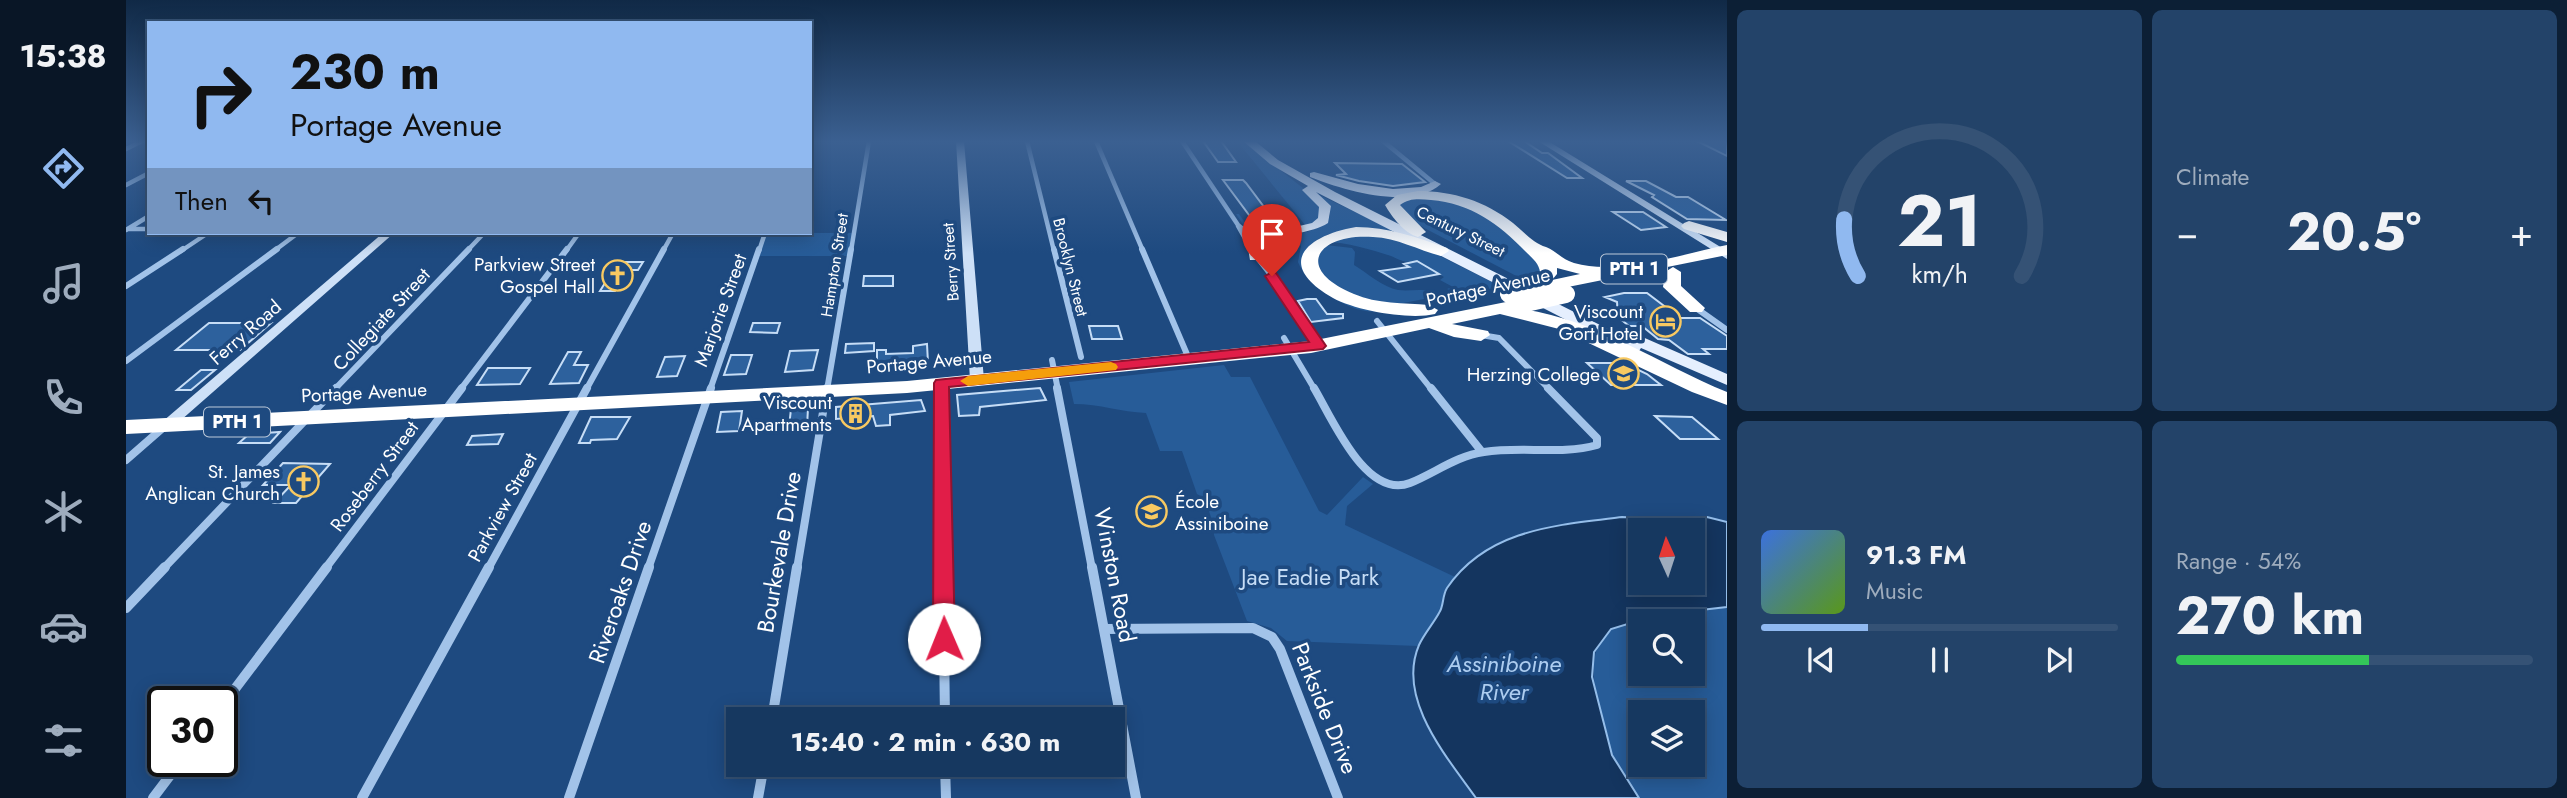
<!DOCTYPE html>
<html lang="en">
<head>
<meta charset="utf-8">
<style>
  :root { --surface:#163860; --page:#234369; --text:#f1f3f6; --muted:#9eacbd; --line:#355275; --accent:#90b9f0 }
  body { margin:0; font-family:Jost,sans-serif; background:var(--page); color:var(--text); height:100vh; display:flex; flex-direction:column; font-size:26px; white-space:nowrap }
  * { box-sizing:border-box; margin:0 }
  p { font-size:23px; color:var(--muted) }
  .icon { flex:none; width:38px; height:38px; fill:none; stroke:currentColor; stroke-width:2; stroke-linecap:round; stroke-linejoin:round }
  .map { position:relative; flex:1; overflow:hidden }
  .sheet { display:flex; flex-direction:column; gap:10px; padding:10px; background:#0c1f35; width:840px }
  .sheet>* { flex:none }
  .guide { position:absolute; left:21px; top:21px; width:665px; height:214px; border-radius:0px; box-shadow:0 4px 18px #0003,0 0 0 2px var(--line); background:#90b9f0; color:#111; overflow:hidden }
  .needle { width:46px; rotate:357deg }
  .fabs { position:absolute; left:1502px; top:518px; display:grid; gap:14px }
  .fabs a { display:grid; place-items:center; width:77px; height:77px; border-radius:0px; background:var(--surface); box-shadow:0 4px 18px #0003,0 0 0 2px var(--line); font-size:35px }
  .speed { position:absolute; left:21px; top:686px; display:flex; gap:14px; font-size:35px; font-weight:700; text-align:center }
  .speed>* { display:grid; place-content:center; width:91px; height:91px; border-radius:50%; background:var(--surface); box-shadow:0 4px 18px #0003,0 0 0 2px var(--line); line-height:1 }
  .speed .limit { border:4px solid #111; border-radius:10px; background:#fff; color:#111 }
  .pin { position:absolute; display:grid; place-items:center; width:60px; height:60px; color:#fff; margin:-72px -30px; border-radius:50% 50% 50% 0; rotate:-45deg; box-shadow:0 0 7px #0007 }
  .pin .icon { rotate:45deg }
  .me { position:absolute; width:77px; margin:-38px; rotate:359deg; stroke-linejoin:round; filter:drop-shadow(0 0 5px #0008) }
  .turn { display:flex; align-items:center; gap:24px; height:147px; padding:0 28px; font-size:32px }
  .turn .icon { width:91px; height:91px; stroke-width:2.5 }
  .turn b { display:block; font-size:49px; line-height:60px }
  .then { display:flex; align-items:center; height:66px; padding:0 28px; background:#0003; gap:14px; font-size:26px }
  .big { font-size:52px; font-weight:700; line-height:1.1 }
  .sheet .tile { flex:1; display:flex; flex-direction:column; justify-content:center; gap:10px; min-width:0; padding:0 24px; border-radius:10px; background:var(--page) }
  .sheet .dial { align-items:center; gap:0 }
  .dial svg { height:182px; overflow:visible; fill:none; stroke:var(--line); stroke-width:7; stroke-linecap:round; text-anchor:middle }
  .dial text { fill:var(--text); stroke:none }
  .song { display:flex; align-items:center; gap:21px }
  .cover { width:84px; height:84px; border-radius:10px; background:linear-gradient(135deg,hsl(220 70% 55%),hsl(90 70% 35%)) }
  .played { height:7px; border-radius:4px; background:linear-gradient(90deg,var(--accent) 30%,var(--line) 30%) }
  .keys { display:flex; justify-content:space-around; direction:ltr }
  .heat { display:flex; justify-content:space-between; align-items:center; font-size:38px; direction:ltr }
  .charge { height:10px; border-radius:5px; background:linear-gradient(90deg,#34c759 54%,var(--line) 0) }
  .sheet .tiles { flex:1; display:grid; gap:10px; grid-template-columns:repeat(2,1fr) }
  .trip { position:absolute; left:600px; top:707px; width:399px; height:70px; border-radius:0px; background:var(--surface); box-shadow:0 4px 18px #0003,0 0 0 2px var(--line); font-weight:700; line-height:70px; text-align:center }
  main { display:flex; flex:1; min-height:0 }
  .tabs { display:flex; flex-direction:column; width:126px; justify-content:space-around; align-items:center; background:#091626; color:var(--muted) }
  .tabs .icon { width:49px; height:49px }
  .tabs .current { color:var(--accent) }
  .tabs b { font-size:32px; color:var(--text) }
  .map>svg:first-child { display:block }
  .green { fill:#275c98; fill-rule:evenodd }
  .water { fill:#14355f; stroke:#95beea; stroke-width:2; fill-rule:evenodd }
  .building { fill:#2d619d; stroke:#c6ddf6; stroke-width:2 }
  .lines { fill:none; stroke-linecap:round; stroke-linejoin:round }
  .street-far3 { stroke:#a2c3e9; stroke-width:4.5 }
  .street-far2 { stroke:#a2c3e9; stroke-width:6 }
  .street-far1 { stroke:#a2c3e9; stroke-width:8 }
  .street { stroke:#a2c3e9; stroke-width:10 }
  .secondary { fill:#cde0f7; fill-rule:evenodd }
  .primary { fill:#e5effe; fill-rule:evenodd }
  .highway { fill:#fff; fill-rule:evenodd }
  .highway-bridge { stroke:#fff; stroke-width:18 }
  .route { fill:#e11d48; stroke:#92132f; stroke-width:2 }
  .slow { fill:#f59e0b }
  .labels { text-anchor:middle; stroke-width:7; stroke-linejoin:round; paint-order:stroke }
  .far-street-label { font-size:16px; fill:#fff; stroke:#1e4a80 }
  .shield { fill:#1e4a80; stroke:#bcc9d9; stroke-width:2 }
  .shield-label { font-size:18px; font-weight:bold; fill:#fff }
  .poi-label { font-size:19px; fill:#fff; stroke:#1e4a80; text-anchor:end }
  .street-label { font-size:19px; fill:#fff; stroke:#1e4a80 }
  .near-street-label { font-size:23px; fill:#fff; stroke:#1e4a80 }
  .near-park-label { font-size:23px; fill:#c6ddf6; stroke:#1e4a80 }
  .near-water-label { font-size:24px; font-style:italic; fill:#adcdf0; stroke:#1e4a80 }
</style>
</head>
<body>
<main>
<nav class="tabs">
<b>15:38</b>
<svg class="icon current" aria-label="directions" viewBox="0 0 24 24"><path d="M12 3l9 9-9 9-9-9zM9 14v-3h6M13 9l2 2-2 2"/></svg>
<svg class="icon" aria-label="music" viewBox="0 0 24 24"><path d="M9 18V5l10-2v13"/><circle cx="6" cy="18" r="3"/><circle cx="16" cy="16" r="3"/></svg>
<svg class="icon" aria-label="phone" viewBox="0 0 24 24"><path d="M5 4h4l2 5-3 2q2 4 5 5l2-3 5 2v4C11 20 4 13 5 4z"/></svg>
<svg class="icon" aria-label="climate" viewBox="0 0 24 24"><path d="M12 3v18M4 7l16 10M4 17L20 7"/></svg>
<svg class="icon" aria-label="car" viewBox="0 0 24 24"><path d="M5 17H2v-5l4-1 3-4h7l3 4 3 1v5h-3M9 17h6M6 11h13"/><circle cx="7" cy="17" r="2"/><circle cx="17" cy="17" r="2"/></svg>
<svg class="icon" aria-label="filters" viewBox="0 0 24 24"><path d="M4 7h16M4 17h16"/><circle cx="9" cy="7" r="2"/><circle cx="15" cy="17" r="2"/></svg>
</nav>
<div class="map">
<svg width="1601" height="798" viewBox="0 0 1601 798">
  <rect width="100%" height="100%" fill="#1e4a80"/>
  <path class="green" d="M1111 141H1117L1191 199 1198 211C1190 236 1154 231 1135 238L1120 229 1110 214H1113L1125 231 1123 226H1180Z
    M1189 193 1275 234C1245 232 1208 223 1183 246L1181 269 1252 311C1228 316 1181 286 1172 262L1175 246C1168 238 1160 241 1151 242V254L1142 241C1162 232 1191 237 1204 216L1203 207Z
    M1293 197 1348 206 1420 267 1411 280 1400 281 1279 218 1271 203Z
    M639 233H727L723 256H630Z
    M1229 233 1290 244 1374 286 1345 294 1335 293 1352 289 1332 293 1321 289 1327 287 1314 280 1318 277 1291 261C1279 263 1276 261 1265 256 1247 250 1219 242 1200 242Z
    M1200 245 1226 248 1229 252 1228 265C1241 273 1257 287 1272 290 1287 292 1300 286 1314 296L1272 304H1250L1201 284 1188 254Z
    M1098 365 1105 377H1124L1193 511 1201 515 1237 477 1247 484 1221 506 1219 525 1329 577 1318 592 1315 611 1292 646 1161 641 1145 628 1121 621 1088 535C1088 523 1081 499 1071 494L1056 451H1034L1020 413C995 412 974 404 948 404L943 382Z
    M1581 608H1601V798H1513C1504 784 1491 768 1485 753 1475 722 1451 648 1487 628 1512 615 1553 612 1581 608ZM1514 621H1566V674H1514ZM1514 712H1566V765H1514Z"/>
  <path class="water" d="M1496 517 1550 520 1581 517 1601 522V607L1531 615 1485 629 1468 652 1466 677 1486 755 1513 798H1350C1321 757 1270 699 1293 645 1298 634 1307 624 1313 613 1318 606 1316 596 1321 588 1361 529 1431 525 1496 517ZM1566 530V583H1514V530Z"/>
  <path class="building" d="M1077 141H1095L1110 162H1092Z
    M1382 141H1398L1416 153H1422L1456 178H1441Z
    M1571 141H1601V156Z
    M1209 163 1276 164 1299 182 1267 186 1233 181 1210 175 1220 174Z
    M1097 180H1117L1120 183 1150 223H1129Z
    M1500 181H1520L1550 197H1562L1600 220 1561 219 1526 197 1528 195Z
    M1487 212H1517L1540 227 1515 230Z
    M1291 261 1313 274 1272 282 1254 271 1283 267 1278 264Z
    M492 262H517L512 270H504L489 291H474Z
    M738 276H767V286H737Z
    M1498 293H1521L1554 318H1574L1601 336V349H1577L1583 354H1562L1543 340 1532 339 1516 326H1503L1492 317 1491 302 1479 297Z
    M1181 299H1190L1201 314H1217V318L1185 322 1172 301Z
    M83 323H145L114 350H50Z
    M627 323H654L651 333 624 332Z
    M963 326H992L996 339H966Z
    M748 343V351L719 353 720 344Z
    M801 344 802 363 751 366V350H760V354L787 353V346Z
    M692 350 687 370 659 372 664 351Z
    M442 352H455L448 365H462L453 383 424 384Z
    M605 355H626L620 374 598 375Z
    M559 356 551 376 531 377 539 357Z
    M1461 363H1498L1521 374 1535 385H1485Z
    M362 368H404L394 384 351 385Z
    M75 370H89L65 390H51Z
    M914 388 920 400 854 407 853 415 833 416 831 395Z
    M795 400 799 411 764 415V425L750 426 747 416 710 419V407Z
    M682 408 681 427H663L665 409Z
    M616 411 613 431 591 432 595 412Z
    M1529 416 1566 417 1592 439H1554Z
    M465 417H504L491 439 465 440 464 443H453Z
    M154 432 144 443H113L123 434Z
    M377 434 372 444 341 445 346 436Z
    M157 463 204 464 170 503H148L165 485H137Z"/>
  <g class="lines">
    <path class="street-far3" d="M901 141 928 251
      M970 141 1017 251
      M1056 141 1112 225 1143 251
      M1257 141 1309 184
      M0 149 16 141
      M0 185 23 173
      M1112 226 1126 251
      M2 229H23
      M0 230 23 216
      M55 251 82 233
      M148 251 172 233
      M341 251 358 233
      M440 251 453 233
      M537 251 547 233
      M633 251 639 233
      M725 251 743 141"/>
    <path class="street-far2" d="M928 249 955 357
      M1016 249 1063 359
      M1125 249 1146 276 1192 346
      M1143 249 1146 276
      M0 286 57 249
      M1570 308 1601 330
      M1251 321 1306 390
      M1355 335 1373 338 1424 390
      M1158 338 1189 390
      M926 360 932 390
      M0 361 151 249
      M815 383V390
      M208 390 343 249
      M334 390 441 249
      M460 390 538 249
      M584 390 633 249
      M701 390 725 249"/>
    <path class="street-far1" d="M815 388 817 569
      M931 388 966 569
      M1188 388C1206 418 1240 500 1284 483 1309 473 1330 456 1358 452 1395 446 1435 455 1471 445V438L1422 388
      M1305 388 1356 452
      M0 460 39 426
      M37 569 210 388
      M199 569 336 388
      M362 569 461 388
      M522 569 585 388
      M671 569 701 388"/>
    <path class="street" d="M817 567 819 719
      M966 567 1010 798
      M0 608 39 567
      M978 629 1127 628 1146 637 1154 649 1212 798
      M96 706 201 567
      M646 719 671 567
      M819 765 820 798
      M27 798 55 761
      M236 798 363 567
      M443 798 523 567
      M632 798 638 765"/>
    <path class="secondary" d="M830 141H838L858 380 851 384 844 380Z
      M1412 141H1422L1601 251V259Z
      M257 233H268L46 428H36L34 425 36 422Z"/>
    <path class="primary" d="M1117 141H1129L1152 160 1209 192 1492 334 1499 330 1505 332 1601 374V385L1515 348 1513 351H1501L1190 192 1205 206 1202 223C1182 236 1152 231 1136 249L1134 260H1124L1122 248 1138 234 1186 223 1192 218 1193 207 1176 190 1182 186 1144 164Z
      M1188 172 1232 184 1267 189 1295 187 1309 181 1315 184C1286 211 1217 190 1184 177V173Z"/>
    <path class="highway" d="M1292 191C1327 191 1359 201 1387 223 1398 232 1407 243 1420 247 1430 251 1437 260 1448 263 1492 276 1556 254 1601 245V255L1422 291 1404 282 1414 272C1413 263 1405 257 1399 251 1373 224 1344 203 1305 200 1293 199 1283 198 1274 205L1300 232 1292 237C1278 233 1266 217 1259 205L1271 195ZM1431 268 1454 274 1426 280 1431 274Z
      M1563 221 1601 232V242L1558 229 1555 226 1558 223Z
      M1230 227C1262 227 1290 237 1321 248L1323 251 1315 256C1292 250 1271 238 1247 237 1191 233 1167 269 1228 294 1251 304 1278 303 1303 305L1312 310 1309 314C1284 320 1231 311 1207 298 1149 265 1178 236 1230 227Z
      M1547 267 1555 272V286L1579 308 1576 312H1564L1537 287 1539 272Z
      M1400 298 1409 303 1406 307 1397 309C1471 320 1533 364 1601 392V405L1566 392 1433 329 1374 314 1326 324 1362 331 1364 335 1355 341 1328 337 1303 328 1185 353 781 393 0 434V420L781 381 1185 341Z"/>
    <path class="highway-bridge" d="M1383 294 1416 287
      M1400 303 1440 294"/>
  </g>
  <linearGradient id="sky" x2="0" y2="1"><stop stop-color="#102946"/><stop offset="0.56" stop-color="#3b6091"/><stop offset="1" stop-color="#3b6091" stop-opacity="0"/></linearGradient>
  <rect width="1601" height="253" fill="url(#sky)"/>
  <path class="route" d="M1146 272 1150 273 1200 346 1197 349 823 387 829 639 826 645 818 648 810 645 807 639 808 383 810 380 1183 342 1139 276Z"/>
  <path class="slow" d="M985 362 990 364 992 367 990 370 842 386 834 381 842 376Z"/>
  <defs>
    <symbol id="church-ring" viewBox="-11 -11 22 22"><circle r="9.5" fill="#1e4a80" stroke="#f8c961" stroke-width="1.5"/><path d="M-1.2-6h2.4v3.5h3.3v2.4h-3.3V6h-2.4V-.1h-3.3v-2.4h3.3Z" fill="#f8c961"/></symbol>
    <symbol id="hotel-ring" viewBox="-11 -11 22 22"><circle r="9.5" fill="#1e4a80" stroke="#f8c961" stroke-width="1.5"/><path d="M-6-4.5h1.5V1H6V5H4.5V3h-9V5H-6ZM-4 0a1.8 1.8 0 1 1 3.6 0ZM.5 0V-2.5h3Q6-2.5 6 0Z" fill="#f8c961"/></symbol>
    <symbol id="university-ring" viewBox="-11 -11 22 22"><circle r="9.5" fill="#1e4a80" stroke="#f8c961" stroke-width="1.5"/><path d="M0-5L7-2L0 1L-7-2ZM-4 1L0 2.5L4 1V4Q0 6-4 4Z" fill="#f8c961"/></symbol>
    <symbol id="building-ring" viewBox="-11 -11 22 22"><circle r="9.5" fill="#1e4a80" stroke="#f8c961" stroke-width="1.5"/><path d="M-4-6H4V6H1V3H-1V6H-4ZM-2.5-4.3h1.7v1.8h-1.7ZM.8-4.3h1.7v1.8H.8ZM-2.5-1h1.7V.8h-1.7ZM.8-1h1.7V.8H.8Z" fill="#f8c961"/></symbol>
    <symbol id="school-ring" viewBox="-11 -11 22 22"><circle r="9.5" fill="#1e4a80" stroke="#f8c961" stroke-width="1.5"/><path d="M0-5L7-2L0 1L-7-2ZM-4 1L0 2.5L4 1V4Q0 6-4 4Z" fill="#f8c961"/></symbol>
  </defs>
  <g fill-rule="evenodd">
    <use href="#church-ring" x="474" y="258" width="35" height="35"/>
    <use href="#hotel-ring" x="1522" y="304" width="35" height="35"/>
    <use href="#university-ring" x="1480" y="356" width="35" height="35"/>
    <use href="#building-ring" x="712" y="396" width="35" height="35"/>
    <use href="#church-ring" x="160" y="464" width="35" height="35"/>
    <use href="#school-ring" x="1008" y="494" width="35" height="35"/>
  </g>
  <g class="labels">
    <g class="far-street-label">
      <text transform="translate(1335 231) rotate(26)" y="6">Century Street</text>
      <text transform="translate(824 262) rotate(-94)" y="6">Berry Street</text>
      <text transform="translate(708 265) rotate(-81)" y="6">Hampton Street</text>
      <text transform="translate(945 267) rotate(76)" y="6">Brooklyn Street</text>
    </g>
    <g class="shield">
      <rect x="1475" y="254.5" width="66" height="29" rx="5"/>
      <rect x="78" y="407.5" width="66" height="29" rx="5"/>
    </g>
    <g class="shield-label">
      <text x="1508" y="275">PTH 1</text>
      <text x="111" y="428">PTH 1</text>
    </g>
    <g class="poi-label">
      <text x="469" y="271">Parkview Street<tspan x="469" dy="22">Gospel Hall</tspan></text>
      <text x="1517" y="318">Viscount<tspan x="1517" dy="22">Gort Hotel</tspan></text>
      <text x="1474" y="381">Herzing College</text>
      <text x="706" y="409">Viscount<tspan x="706" dy="22">Apartments</tspan></text>
      <text x="154" y="478">St. James<tspan x="154" dy="22">Anglican Church</tspan></text>
      <text x="1049" y="508" text-anchor="start">École<tspan x="1049" dy="22">Assiniboine</tspan></text>
    </g>
    <g class="street-label">
      <text transform="translate(1362 287) rotate(-12)" y="7">Portage Avenue</text>
      <text transform="translate(594 310) rotate(-70)" y="7">Marjorie Street</text>
      <text transform="translate(255 319) rotate(-47)" y="7">Collegiate Street</text>
      <text transform="translate(119 332) rotate(-41)" y="7">Ferry Road</text>
      <text transform="translate(803 361) rotate(-5)" y="7">Portage Avenue</text>
      <text transform="translate(238 392) rotate(-3)" y="7">Portage Avenue</text>
      <text transform="translate(248 476) rotate(-53)" y="7">Roseberry Street</text>
      <text transform="translate(376 507) rotate(-61)" y="7">Parkview Street</text>
    </g>
    <g class="near-street-label">
      <text transform="translate(653 552) rotate(-80)" y="8">Bourkevale Drive</text>
      <text transform="translate(989 575) rotate(79)" y="8">Winston Road</text>
      <text transform="translate(494 592) rotate(-71)" y="8">Riveroaks Drive</text>
      <text transform="translate(1199 708) rotate(68)" y="8">Parkside Drive</text>
    </g>
    <g class="near-park-label">
      <text x="1184" y="585">Jae Eadie Park</text>
    </g>
    <g class="near-water-label">
      <text x="1378" y="672">Assiniboine<tspan x="1378" dy="28">River</tspan></text>
    </g>
  </g>
</svg>
<div class="fabs">
<a><svg class="needle" viewBox="-14 -14 28 28"><path d="M0-13l5 13h-10z" fill="#e53935"/><path d="M0 13l5-13h-10z" fill="#9eacbd"/></svg></a>
<a><svg class="icon" aria-label="search" viewBox="0 0 24 24"><circle cx="10" cy="10" r="6"/><path d="M15 15l6 6"/></svg></a>
<a><svg class="icon" aria-label="layers" viewBox="0 0 24 24"><path d="M12 4l9 5-9 5-9-5zM3 14l9 5 9-5"/></svg></a>
</div>
<div class="speed"><div class="limit">30</div></div>
<div class="pin" style="left:1146px;top:276px;background:#d93025"><svg class="icon" aria-label="arrive" viewBox="0 0 24 24"><path d="M6 21V4h12l-3 4 3 4H6"/></svg></div>
<svg class="me" style="left:818px;top:639px" viewBox="-20 -20 40 40"><circle r="19" fill="#fff"/><path d="M0-13L10 11 0 6-10 11z" fill="#e11d48"/></svg>
<div class="trip">15:40 · 2 min · 630 m</div>
<div class="guide">
<div class="turn"><svg class="icon" aria-label="right" viewBox="0 0 24 24"><path d="M7 20v-9h11M14 6l5 5-5 5"/></svg><div><b>230 m</b>Portage Avenue</div></div>
<div class="then">Then<svg class="icon" aria-label="left" viewBox="0 0 24 24"><path d="M17 20v-9H6M10 6l-5 5 5 5"/></svg></div>
</div>
</div>
<section class="sheet">
<div class="tiles">
<div class="tile dial"><svg viewBox="0 0 100 80">
<path d="M14 69A42 42 0 1 1 86 69"/>
<path d="M14 69A42 42 0 0 1 8 44" stroke="#90b9f0"/>
<text x="50" y="56" font-size="32" font-weight="700">21</text>
<text x="50" y="72" font-size="11">km/h</text>
</svg></div>
<div class="tile"><p>Climate</p>
<div class="heat"><a>−</a><b class="big">20.5°</b><a>+</a></div>
</div>
<div class="tile">
<div class="song"><i class="cover"></i><div><b>91.3 FM</b><p>Music</p></div></div>
<div class="played"></div>
<div class="keys"><svg class="icon" aria-label="previous" viewBox="0 0 24 24"><path d="M18 5L8 12l10 7zM5 5v14"/></svg><svg class="icon" aria-label="pause" viewBox="0 0 24 24"><path d="M8 5v14M16 5v14"/></svg><svg class="icon" aria-label="next" viewBox="0 0 24 24"><path d="M6 5l10 7-10 7zM19 5v14"/></svg></div>
</div>
<div class="tile"><p>Range · 54%</p><b class="big">270 km</b><div class="charge"></div></div>
</div>
</section>
</main>
</body>
</html>
